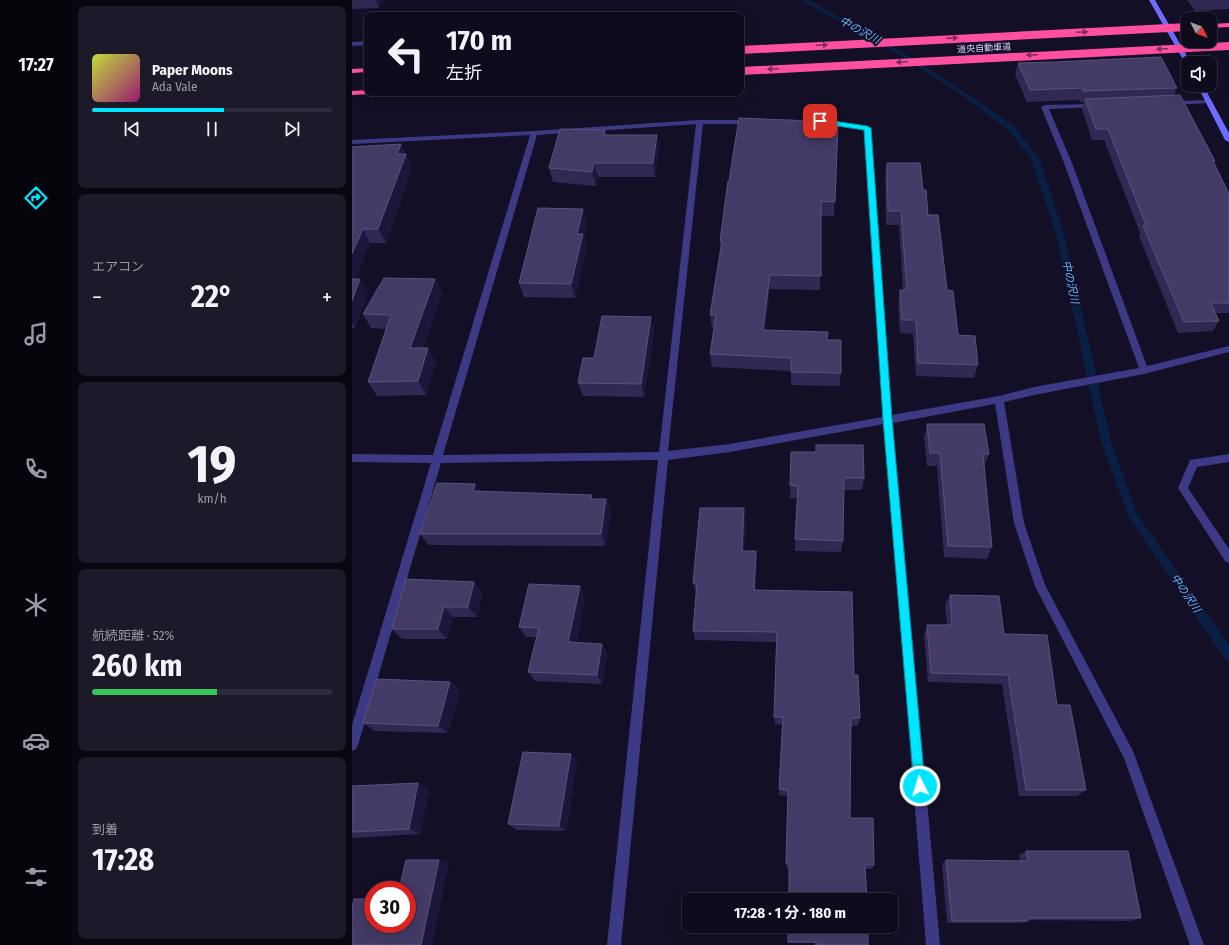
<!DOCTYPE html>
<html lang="ja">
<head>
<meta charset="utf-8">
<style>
  :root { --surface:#0e0b1c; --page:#1c1929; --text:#f1f3f6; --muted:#9b9ba3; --line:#2e2b3b; --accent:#00e5ff }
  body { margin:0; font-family:"Fira Sans Condensed","Noto Sans JP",sans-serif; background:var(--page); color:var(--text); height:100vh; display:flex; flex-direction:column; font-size:15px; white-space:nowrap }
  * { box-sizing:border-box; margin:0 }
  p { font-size:13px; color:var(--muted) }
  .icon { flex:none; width:22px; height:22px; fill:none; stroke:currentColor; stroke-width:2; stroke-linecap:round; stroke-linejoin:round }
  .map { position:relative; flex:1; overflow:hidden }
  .side { display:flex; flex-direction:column; gap:6px; padding:6px; background:#08060f; width:280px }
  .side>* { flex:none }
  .top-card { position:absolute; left:12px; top:12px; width:380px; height:84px; border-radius:8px; box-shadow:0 4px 16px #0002,0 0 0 1px var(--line); background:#0e0b1c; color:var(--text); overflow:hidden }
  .needle { width:26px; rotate:132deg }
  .tools { position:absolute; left:829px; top:12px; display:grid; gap:8px }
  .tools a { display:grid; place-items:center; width:36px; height:36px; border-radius:8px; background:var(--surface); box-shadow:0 4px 16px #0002,0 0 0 1px var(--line); font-size:20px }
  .speed { position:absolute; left:12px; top:881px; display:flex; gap:8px; font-size:20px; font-weight:700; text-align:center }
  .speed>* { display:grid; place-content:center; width:52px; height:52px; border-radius:50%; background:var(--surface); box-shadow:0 4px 16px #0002,0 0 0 1px var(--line); line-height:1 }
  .speed .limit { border:6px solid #d22; background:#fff; color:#111 }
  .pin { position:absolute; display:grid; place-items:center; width:34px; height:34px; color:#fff; margin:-17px; border-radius:8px; box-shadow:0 2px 6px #0006 }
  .me { position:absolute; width:44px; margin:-22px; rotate:355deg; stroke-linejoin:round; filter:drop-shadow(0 0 3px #0008) }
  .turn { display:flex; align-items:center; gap:14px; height:84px; padding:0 16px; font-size:18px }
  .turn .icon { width:52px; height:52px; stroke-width:2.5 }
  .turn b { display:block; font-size:28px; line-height:34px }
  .big { font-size:30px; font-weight:700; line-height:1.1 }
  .side .widget { flex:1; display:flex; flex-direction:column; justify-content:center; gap:6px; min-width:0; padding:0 14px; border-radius:8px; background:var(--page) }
  .side .dial { align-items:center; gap:0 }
  .dial b { font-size:52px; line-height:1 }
  .song { display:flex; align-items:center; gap:12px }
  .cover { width:48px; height:48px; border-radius:6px; background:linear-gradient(135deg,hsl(70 70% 55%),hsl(320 70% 35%)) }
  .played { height:4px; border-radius:2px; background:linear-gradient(90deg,var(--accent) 55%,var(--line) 55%) }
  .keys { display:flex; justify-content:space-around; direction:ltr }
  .heat { display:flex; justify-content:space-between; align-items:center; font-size:22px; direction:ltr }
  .charge { height:6px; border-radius:3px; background:linear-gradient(90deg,#34c759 52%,var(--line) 0) }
  .trip { position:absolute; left:330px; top:893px; width:216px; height:40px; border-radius:8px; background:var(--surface); box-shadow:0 4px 16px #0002,0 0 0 1px var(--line); font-weight:700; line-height:40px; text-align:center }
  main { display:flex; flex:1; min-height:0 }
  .tab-bar { display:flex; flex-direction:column; width:72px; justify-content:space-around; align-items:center; background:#06040b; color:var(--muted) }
  .tab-bar .icon { width:28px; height:28px }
  .tab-bar .on { color:var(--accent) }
  .tab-bar b { font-size:18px; color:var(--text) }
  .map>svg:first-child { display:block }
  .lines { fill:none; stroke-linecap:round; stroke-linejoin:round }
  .stream { fill:#0a1f44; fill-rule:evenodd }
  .lane { fill:#3d3a85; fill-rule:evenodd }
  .street { fill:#3d3a85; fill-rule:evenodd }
  .secondary { fill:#6f6bff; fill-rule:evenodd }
  .highway { fill:#ff4fa3; fill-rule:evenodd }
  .highway-bridge { stroke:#ff4fa3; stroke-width:8 }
  .wall { fill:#312854 }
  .shaded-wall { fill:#1d163a }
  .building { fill:#433a66; stroke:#5a527e }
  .oneway { fill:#7d2c5e }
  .route { fill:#00e5ff; stroke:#0095a6 }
  .labels { text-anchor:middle; stroke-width:4; stroke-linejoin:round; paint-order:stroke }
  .far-street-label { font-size:9px; fill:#d9d4ff; stroke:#130f26 }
  .water-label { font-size:11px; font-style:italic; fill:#62b6ff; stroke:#130f26 }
</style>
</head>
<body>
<main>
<nav class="tab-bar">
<b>17:27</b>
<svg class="icon on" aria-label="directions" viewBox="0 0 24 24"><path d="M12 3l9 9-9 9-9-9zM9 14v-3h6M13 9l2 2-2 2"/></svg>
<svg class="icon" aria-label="music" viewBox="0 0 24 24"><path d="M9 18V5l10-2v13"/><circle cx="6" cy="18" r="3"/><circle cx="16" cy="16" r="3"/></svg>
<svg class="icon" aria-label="phone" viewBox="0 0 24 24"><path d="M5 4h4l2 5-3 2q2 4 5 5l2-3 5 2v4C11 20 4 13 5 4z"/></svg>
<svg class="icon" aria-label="climate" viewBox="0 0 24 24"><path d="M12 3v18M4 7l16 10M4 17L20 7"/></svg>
<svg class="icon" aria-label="car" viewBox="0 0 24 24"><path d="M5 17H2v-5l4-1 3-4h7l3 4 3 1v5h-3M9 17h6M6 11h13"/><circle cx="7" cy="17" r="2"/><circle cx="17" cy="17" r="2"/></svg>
<svg class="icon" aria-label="filters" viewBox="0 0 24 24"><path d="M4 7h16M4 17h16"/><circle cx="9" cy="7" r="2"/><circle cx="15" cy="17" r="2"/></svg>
</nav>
<section class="side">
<div class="widget">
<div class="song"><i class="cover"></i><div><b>Paper Moons</b><p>Ada Vale</p></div></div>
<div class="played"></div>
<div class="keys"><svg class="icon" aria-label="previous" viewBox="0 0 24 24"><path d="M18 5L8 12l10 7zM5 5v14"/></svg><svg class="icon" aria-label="pause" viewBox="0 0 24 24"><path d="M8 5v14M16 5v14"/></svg><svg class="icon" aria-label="next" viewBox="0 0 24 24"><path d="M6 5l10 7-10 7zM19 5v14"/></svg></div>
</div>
<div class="widget"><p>エアコン</p>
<div class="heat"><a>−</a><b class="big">22°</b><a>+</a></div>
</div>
<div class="widget dial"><b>19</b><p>km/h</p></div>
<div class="widget"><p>航続距離 · 52%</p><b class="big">260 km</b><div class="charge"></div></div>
<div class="widget"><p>到着</p><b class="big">17:28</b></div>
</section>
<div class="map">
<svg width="877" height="945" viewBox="0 0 877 945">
  <rect width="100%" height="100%" fill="#130f26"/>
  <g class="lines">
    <path class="stream" d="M449 0H457L549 51 611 91 662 126 687 158 713 237 759 441 785 514 877 645V661L873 659 776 516 749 441 705 237 679 158 656 130 607 93 545 53Z"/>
    <path class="lane" d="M15 41V45L0 46V42Z"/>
    <path class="street" d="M857 100 861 102 859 103 819 105 815 103 819 101Z
      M743 104 745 105V107L697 109 720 163 795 366 877 346V352L792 374 682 395 652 402 672 523 693 585 781 751 852 945H838L772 758 683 586 662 523 643 404 541 423 588 945H574L532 424 378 452 316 460 269 945H255L306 460 89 463 6 745 4 749 0 751V725L79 463 0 462V454L81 455 178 135 0 144V140L182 131 348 120H402L403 122 399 124H351L316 451 378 444 531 417 512 130 470 124 469 122 473 120 515 126 519 128 540 415 647 396 682 387 787 368 712 163 689 107 693 105ZM344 124 307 452 91 455 185 135Z
      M877 454V462L845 467 836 488 877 549V563L873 561 826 488 838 460Z"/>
    <path class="secondary" d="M797 0H803L839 63H836V65L833 63Z
      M845 85H851L877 133V142L873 140Z"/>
    <path class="highway" d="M877 23V27L858 28V24Z
      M15 68V72L0 73V69Z
      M15 90V93L18 94 0 95V91Z"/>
    <path class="highway-bridge" d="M389 50 836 27
      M389 71 877 46"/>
  </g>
  <path class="wall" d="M0 0H30L27 8 0 9Z
    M835 0H877V9L843 11Z
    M666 63 825 88 822 95 863 161 862 163 877 194V313H863L867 321 861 331 826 333 787 236 788 233 752 140H740L730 109 732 102H728L727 100 675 102 663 75Z
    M486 122 482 216H469L468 290 418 289 413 330 475 340 489 373 487 386 439 385V371L360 367 358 354 362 328H360L358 315 369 250 368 241 377 181Z
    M253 130 254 135H305L307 148 303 177H246L244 186 201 182 197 168Z
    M49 144 60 168 34 243H18L3 279 16 292 3 328H0V147Z
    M535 163 571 190 576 215 606 335 626 365 622 378 564 376 561 334 548 333 546 303 548 290H551L547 225H534L533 177Z
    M231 209 235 223 232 237 235 248 223 298 172 297 167 283Z
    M83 279 90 293 71 348 84 361 74 395 25 396 16 382 34 329 19 328 11 314Z
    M299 317 302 331 292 397 231 396 226 383 242 358Z
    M575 424 637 454 632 466 640 547 635 559 592 557 585 466H575L572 437Z
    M464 445 512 478 510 490H492L491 541 489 552 443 551 445 498H438L439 452H464Z
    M128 491 242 499H254L259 511 253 546 77 545 68 534Z
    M394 520 392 551H404L405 562 403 590 502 675 508 718 506 726H499L498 818 522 865 520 869 434 867 436 796 427 795V789L430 725 423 724 422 717 424 642 343 640 341 631 344 593 341 583Z
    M122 582 130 593 125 617H101L95 639H50L40 629Z
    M598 595 652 634 705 705 734 790 725 796H667L650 684 576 682 572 635 575 625H595L593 605Z
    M233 597 224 643 250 644 255 653 250 684 183 681 176 672 184 637H174L167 627Z
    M98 682 108 690 96 733 23 731 11 723Z
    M225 761 214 831 165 830 156 824Z
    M66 783 77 790 68 834 0 838V786Z
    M674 851 789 918 778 921 676 920V921L668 923H595L590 864 594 860 668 861 667 855Z
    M436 926 516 945H463V943H436Z"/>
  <path class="shaded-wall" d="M24 0H30L27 8Z
    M305 135 307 148 303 177 301 163Z
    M49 144 60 168 34 243 26 229 45 154Z
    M242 163 246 177 244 186 240 172Z
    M231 209 235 223 232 237 235 248 223 298 219 284 225 234Z
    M11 229 18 243 0 287V254Z
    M418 275V289L411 343V330Z
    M8 279 16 292 3 328 0 323V301Z
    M83 279 90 293 66 362 58 348Z
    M299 317 302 331 292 397 289 384Z
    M76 348 84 361 74 395 66 381Z
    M123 484 131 496 121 491Z
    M254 499 259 511 253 546 249 534Z
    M392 508 394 520 392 562 390 551Z
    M404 551 405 562 403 601 402 590Z
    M122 582 130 593 125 617 116 607Z
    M228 586 233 597 222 652 216 642Z
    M92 607 101 617 95 639 86 629Z
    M250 644 255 653 250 684 245 675Z
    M98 682 108 690 96 733 86 726Z
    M219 754 225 761 214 831 207 826Z
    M66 783 77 790 68 834 57 829Z
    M87 860 97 864 80 945H69Z"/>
  <path class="building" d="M809 57 825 88 731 91V88L678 90 666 63 704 62Z
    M828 95 863 161H861L877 194V303H859L867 321 832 322 791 226 794 225 756 129H744L733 99Z
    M387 118 486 122 483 202 469 201V276L418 275 411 330 476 332 475 340H489V373L439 372V358L358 354 364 315H358L370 241H368L376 181H377Z
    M208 129 253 130 252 135H305L301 163H242L240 172 197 168Z
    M49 144 45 154H54L26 229H11L0 254V147Z
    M535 163H568L571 190H574L576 215H586L595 290 601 291 606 335 623 336 626 365 566 363 564 320H550L548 290H555L549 211H536Z
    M186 208 231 209 225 234H231L219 284 167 283Z
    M32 278 83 279 58 348H76L66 381 16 382 39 315 11 314Z
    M0 279H8L0 301Z
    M250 316 299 317 289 384 226 383 231 358H242Z
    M575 424H632L637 454H631L640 547 596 546 588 453H578Z
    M464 445H511L512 478H492L491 541 443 539 446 486 438 485 439 452H464Z
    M85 483 123 484 121 491 240 495 239 499H254L249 534H68Z
    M348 508H392L390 551H404L402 590 500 592 502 675H506L508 718H499L498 818H521L522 865H513L515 900H437V863H434L436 790 427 789 431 717H422L425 632 341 631 345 583H341Z
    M54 579 122 582 116 607H92L86 629H40Z
    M177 584 228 586 216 642 250 644 245 675 176 672 187 628 167 627Z
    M598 595 647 596 652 634 695 635 705 705H718L734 790H674L656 675 579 673 575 625H600Z
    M25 679 98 682 86 726 11 723Z
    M171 752 219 754 207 826 156 824Z
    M66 783 57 829 0 832V786Z
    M674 851H776L789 918H676V921H600L594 860 676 861Z
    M54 860H87L69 945H0V907L2 899H21V924H55V890H47Z
    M436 926H516V945H464V942H436Z"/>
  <defs><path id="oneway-solid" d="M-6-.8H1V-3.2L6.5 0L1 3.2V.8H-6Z"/></defs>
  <g class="oneway">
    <use href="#oneway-solid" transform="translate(730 32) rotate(-3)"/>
    <use href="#oneway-solid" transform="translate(600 38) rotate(-3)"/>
    <use href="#oneway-solid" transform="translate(470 45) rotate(-3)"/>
    <use href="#oneway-solid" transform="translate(810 49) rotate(178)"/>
    <use href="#oneway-solid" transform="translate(680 55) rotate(177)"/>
    <use href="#oneway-solid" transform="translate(550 62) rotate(177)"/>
    <use href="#oneway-solid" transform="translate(421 69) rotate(177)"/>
  </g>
  <path class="route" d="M468 119 515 126 519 128 540 419 573 786 572 790 568 791 564 790 562 786 531 419 512 130 466 123V120Z"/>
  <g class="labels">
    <g class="far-street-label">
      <text transform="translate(632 48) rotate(-3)" y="3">道央自動車道</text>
    </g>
    <g class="water-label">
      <text transform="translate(508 30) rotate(29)" y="4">中の沢川</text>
      <text transform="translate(719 282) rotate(78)" y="4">中の沢川</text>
      <text transform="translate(834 593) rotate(56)" y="4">中の沢川</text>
    </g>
  </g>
</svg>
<div class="tools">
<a><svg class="needle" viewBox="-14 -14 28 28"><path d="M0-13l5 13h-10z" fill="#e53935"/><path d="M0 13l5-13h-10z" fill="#9b9ba3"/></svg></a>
<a><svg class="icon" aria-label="sound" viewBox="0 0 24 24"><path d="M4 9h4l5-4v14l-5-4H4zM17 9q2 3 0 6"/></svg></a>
</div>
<div class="speed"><div class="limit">30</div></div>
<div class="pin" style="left:468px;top:121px;background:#d93025"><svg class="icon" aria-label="arrive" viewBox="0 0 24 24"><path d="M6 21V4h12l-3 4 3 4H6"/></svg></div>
<svg class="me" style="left:568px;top:786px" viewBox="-20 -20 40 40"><circle r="17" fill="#00e5ff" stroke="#fff" stroke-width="3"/><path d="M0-11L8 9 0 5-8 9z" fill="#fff"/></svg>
<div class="trip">17:28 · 1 分 · 180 m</div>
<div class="top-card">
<div class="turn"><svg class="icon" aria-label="left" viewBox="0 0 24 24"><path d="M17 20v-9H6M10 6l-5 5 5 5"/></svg><div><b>170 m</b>左折</div></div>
</div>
</div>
</main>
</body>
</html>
